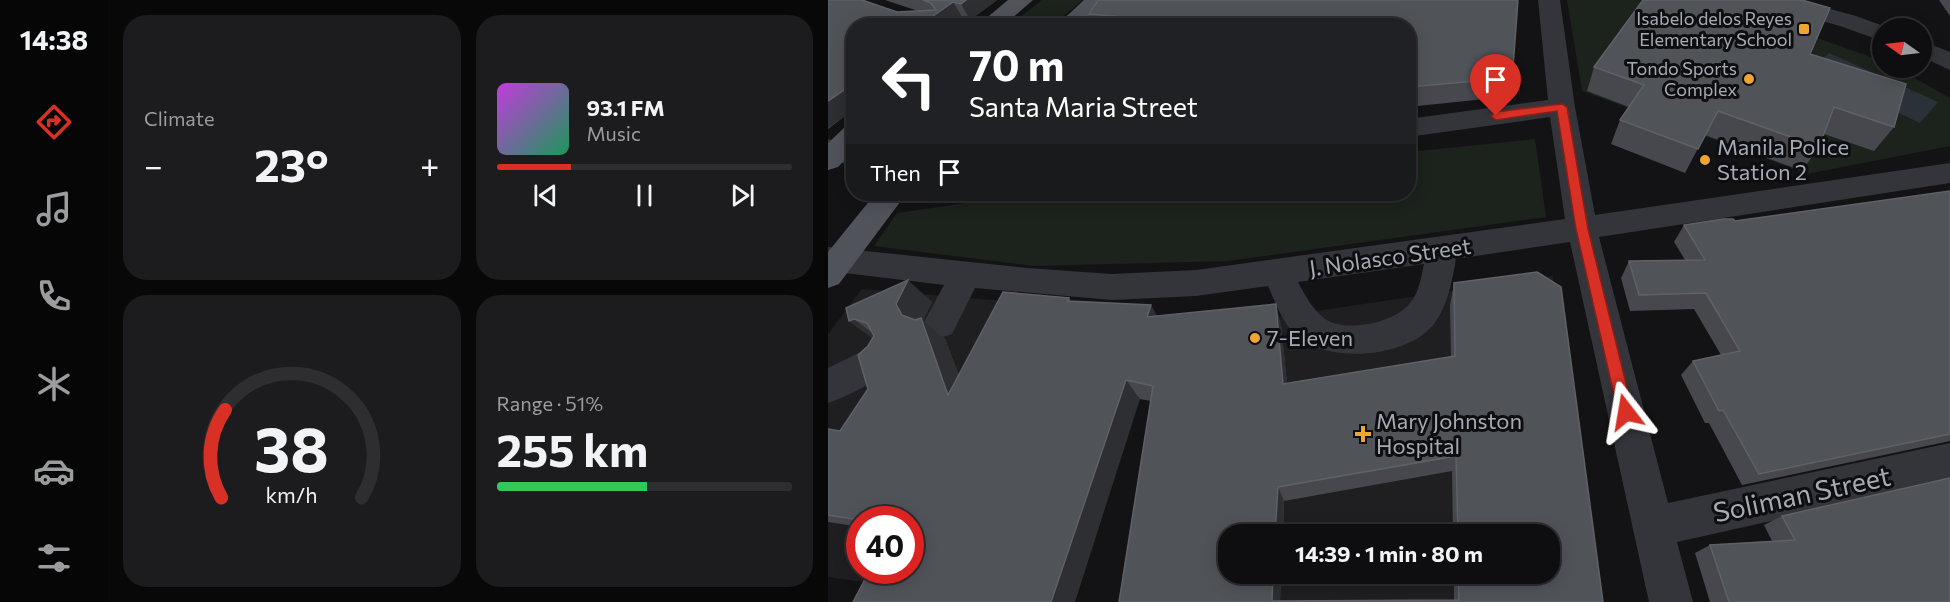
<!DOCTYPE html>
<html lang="en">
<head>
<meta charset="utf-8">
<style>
  :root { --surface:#0e0e10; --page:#1c1c1e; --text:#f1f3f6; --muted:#9b9c9f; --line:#2e2e30; --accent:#d93025 }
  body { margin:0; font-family:Commissioner,sans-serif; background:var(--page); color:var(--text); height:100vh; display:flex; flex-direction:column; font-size:22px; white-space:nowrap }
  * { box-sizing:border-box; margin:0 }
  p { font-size:20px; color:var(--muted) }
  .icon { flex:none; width:33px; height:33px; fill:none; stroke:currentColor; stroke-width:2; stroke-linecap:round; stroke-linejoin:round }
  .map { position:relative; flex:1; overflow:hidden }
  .sheet { display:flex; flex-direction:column; gap:15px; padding:15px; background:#080809; width:720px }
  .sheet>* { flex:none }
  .banner { position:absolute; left:18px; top:18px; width:570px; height:183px; border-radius:24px; box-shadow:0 3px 15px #0003,0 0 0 2px var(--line); background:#202124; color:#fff; overflow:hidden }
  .needle { width:39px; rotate:284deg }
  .buttons { position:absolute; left:1044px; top:18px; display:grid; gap:12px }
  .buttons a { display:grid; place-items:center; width:60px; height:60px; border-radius:50%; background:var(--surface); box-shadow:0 3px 15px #0003,0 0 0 2px var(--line); font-size:30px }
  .speed { position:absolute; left:18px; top:506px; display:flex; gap:12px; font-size:30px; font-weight:700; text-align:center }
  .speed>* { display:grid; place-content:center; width:78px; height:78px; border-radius:50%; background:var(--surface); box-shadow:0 3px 15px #0003,0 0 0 2px var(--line); line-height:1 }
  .speed .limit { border:9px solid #d22; background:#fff; color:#111 }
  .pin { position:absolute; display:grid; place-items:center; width:51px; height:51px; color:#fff; margin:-62px -26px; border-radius:50% 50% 50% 0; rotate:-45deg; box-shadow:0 0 6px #0007 }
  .pin .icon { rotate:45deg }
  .me { position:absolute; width:66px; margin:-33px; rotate:346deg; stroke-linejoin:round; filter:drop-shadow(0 0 4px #0008) }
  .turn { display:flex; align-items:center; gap:21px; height:126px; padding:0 24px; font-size:27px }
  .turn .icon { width:78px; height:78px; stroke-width:2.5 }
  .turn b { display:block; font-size:42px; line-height:51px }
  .then { display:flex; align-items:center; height:57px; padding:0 24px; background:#0003; gap:12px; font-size:22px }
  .big { font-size:45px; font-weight:700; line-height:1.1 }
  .sheet .widget { flex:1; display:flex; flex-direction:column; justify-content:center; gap:9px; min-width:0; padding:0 21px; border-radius:24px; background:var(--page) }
  .sheet .dial { align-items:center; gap:0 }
  .dial svg { height:156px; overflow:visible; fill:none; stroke:var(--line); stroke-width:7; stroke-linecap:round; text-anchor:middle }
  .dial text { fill:var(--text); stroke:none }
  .song { display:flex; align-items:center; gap:18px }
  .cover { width:72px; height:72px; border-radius:9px; background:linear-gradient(135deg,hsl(290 70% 55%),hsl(150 70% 35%)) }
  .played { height:6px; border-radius:3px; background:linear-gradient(90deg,var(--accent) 25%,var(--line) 25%) }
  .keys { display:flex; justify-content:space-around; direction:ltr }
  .heat { display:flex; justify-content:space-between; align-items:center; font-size:33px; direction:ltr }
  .charge { height:9px; border-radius:4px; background:linear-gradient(90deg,#34c759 51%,var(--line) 0) }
  .sheet .tiles { flex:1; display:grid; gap:15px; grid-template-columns:repeat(2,1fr) }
  .trip { position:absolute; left:390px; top:524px; width:342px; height:60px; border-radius:24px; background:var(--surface); box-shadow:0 3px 15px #0003,0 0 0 2px var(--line); font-weight:700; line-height:60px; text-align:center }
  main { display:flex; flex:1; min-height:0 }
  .tabs { display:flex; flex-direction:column; width:108px; justify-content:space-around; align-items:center; background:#060606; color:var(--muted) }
  .tabs .icon { width:42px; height:42px }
  .tabs .current { color:var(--accent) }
  .tabs b { font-size:27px; color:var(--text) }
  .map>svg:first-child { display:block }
  .built { fill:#1f1f22; fill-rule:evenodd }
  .green { fill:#1b231c }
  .water { fill:#2a3238 }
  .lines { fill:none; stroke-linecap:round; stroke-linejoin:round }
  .minor { fill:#34353a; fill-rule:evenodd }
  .major { fill:#505359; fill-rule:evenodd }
  .wall { fill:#46484d; fill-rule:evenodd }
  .shaded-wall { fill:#2d2f32 }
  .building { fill:#505358; stroke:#5e6167; stroke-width:1.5; fill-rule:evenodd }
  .route { fill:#d93025; stroke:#8d1f18; stroke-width:1.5 }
  .poi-dot { fill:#eea632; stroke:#0e0e10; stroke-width:2 }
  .labels { text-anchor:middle; stroke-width:6; stroke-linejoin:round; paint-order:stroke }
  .far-poi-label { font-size:18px; fill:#a5abb5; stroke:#0e0e10; text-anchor:end }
  .poi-label { font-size:22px; fill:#a5abb5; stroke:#0e0e10; text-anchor:start }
  .street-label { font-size:22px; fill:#a5abb5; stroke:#0e0e10 }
  .near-street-label { font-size:27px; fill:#a5abb5; stroke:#0e0e10 }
</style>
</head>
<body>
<main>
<nav class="tabs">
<b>14:38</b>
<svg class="icon current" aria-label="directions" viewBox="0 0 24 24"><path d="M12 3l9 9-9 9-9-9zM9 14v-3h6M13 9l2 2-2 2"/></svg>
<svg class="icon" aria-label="music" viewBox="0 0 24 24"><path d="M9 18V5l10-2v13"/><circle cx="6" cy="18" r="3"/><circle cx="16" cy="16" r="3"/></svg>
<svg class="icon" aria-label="phone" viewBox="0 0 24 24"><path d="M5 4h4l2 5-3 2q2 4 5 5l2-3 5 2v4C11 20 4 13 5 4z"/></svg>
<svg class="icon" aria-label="climate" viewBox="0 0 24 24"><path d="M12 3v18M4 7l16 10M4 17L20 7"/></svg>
<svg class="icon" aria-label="car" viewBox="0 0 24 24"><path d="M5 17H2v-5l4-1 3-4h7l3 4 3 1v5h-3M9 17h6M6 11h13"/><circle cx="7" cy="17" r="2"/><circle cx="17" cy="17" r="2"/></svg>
<svg class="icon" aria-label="filters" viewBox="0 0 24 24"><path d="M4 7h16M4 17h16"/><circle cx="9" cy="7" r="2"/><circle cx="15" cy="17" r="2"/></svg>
</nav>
<section class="sheet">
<div class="tiles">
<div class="widget"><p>Climate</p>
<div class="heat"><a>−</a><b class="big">23°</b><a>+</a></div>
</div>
<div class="widget">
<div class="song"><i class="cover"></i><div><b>93.1 FM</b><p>Music</p></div></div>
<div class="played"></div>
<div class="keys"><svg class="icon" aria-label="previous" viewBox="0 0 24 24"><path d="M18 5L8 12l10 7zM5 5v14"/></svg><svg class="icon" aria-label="pause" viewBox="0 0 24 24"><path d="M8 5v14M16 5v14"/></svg><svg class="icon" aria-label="next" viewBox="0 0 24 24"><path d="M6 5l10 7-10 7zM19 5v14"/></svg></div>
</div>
<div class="widget dial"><svg viewBox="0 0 100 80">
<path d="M14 69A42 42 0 1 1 86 69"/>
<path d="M14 69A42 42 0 0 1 16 24" stroke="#d93025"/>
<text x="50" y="56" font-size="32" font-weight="700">38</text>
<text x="50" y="72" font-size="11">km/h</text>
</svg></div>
<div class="widget"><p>Range · 51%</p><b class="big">255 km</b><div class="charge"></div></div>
</div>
</section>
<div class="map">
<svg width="1122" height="602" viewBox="0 0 1122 602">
  <rect width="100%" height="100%" fill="#131315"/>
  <path class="built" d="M725 276 767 602H300L338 333ZM400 534H722V573H400Z
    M34 289 189 302 32 519V570H48L41 583 0 577V334Z"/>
  <path class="green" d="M214 0H255L225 25H182Z
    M739 0H882L1054 61V68H1069L1122 98V146L979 174 754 91Z
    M707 139 718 217 400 261 205 266 46 246 69 213 200 194H580L581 152Z"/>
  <path class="water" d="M1001 53 1110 102 1092 123 982 71Z"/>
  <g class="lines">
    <path class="minor" d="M710 0H732L747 107 767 215 1122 163V183L771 237 840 503 1122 443V481L849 542 865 602H821L742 242 628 259C624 281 620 305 606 324 580 357 507 363 474 340 456 328 448 304 440 286L368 296 284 300 147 288 124 334 112 338 100 334 95 324 116 285 0 271V247L199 268 284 274 368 270 737 219 722 117 580 137V119L720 100ZM596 264C593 277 591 293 582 303 567 323 518 333 497 319 484 309 477 295 470 282Z
      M933 0H969L1028 16 1061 28H1054V41L1012 26 936 5Z
      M1094 41 1122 52V70L1094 57Z
      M0 139 26 146V166L0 159Z
      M53 342 65 346 71 357C61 376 21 396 0 403V368Z"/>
    <path class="major" d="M180 0H205L175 26H149Z
      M256 0H280L253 26H228Z
      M26 125V151L10 167 0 170V143L16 128Z
      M47 194H78L11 284 0 288V252Z"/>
  </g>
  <path class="wall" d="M0 0H34L69 12 90 11 57 0H169L142 20 135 18 125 26H26V109L0 129Z
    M270 0H690L684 81 680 100 657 99 580 107V26H266L261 14Z
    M1111 0H1122V16Z
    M982 54 1066 127 1046 151 996 134 991 147 974 171 877 135 857 173 783 144 792 120 801 107 759 91 766 67Z
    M1122 191V441L914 485 881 423H877L853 375 865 361 893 355 866 309 802 311 793 278 801 261 857 260 846 242 856 225 907 221Z
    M626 283 775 602H291L323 401 312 399 82 519H32V527L0 522V429L12 431 40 389V346L45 338 21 321 104 302 95 320 117 339 131 376 241 298 243 301 329 316 453 325 459 383 623 357 622 305ZM624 471 625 534H722V573H626V600L452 601 453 573H400V534H455L456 501Z
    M954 516 1122 602H882L867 553 882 545 944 541 936 525Z"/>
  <path class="shaded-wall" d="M138 0H169L142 20 133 4Z
    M125 2 135 18 125 26H91Z
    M26 83V109L0 128V101Z
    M80 280 104 302 95 320 117 339 145 413 120 395 68 304Z
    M448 304 453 325 461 402 455 384Z
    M323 305 335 326 319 317Z
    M26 319 54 340 49 342 21 321Z
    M298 380 312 399 247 602H223Z
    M450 487 456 501 455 534H447Z
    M445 573H453L452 602 444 601Z"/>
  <path class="building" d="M0 0H34L69 12 108 10 103 3 95 0H138L133 4 125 2 91 26H26V83L0 101Z
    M270 0H690L684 81 660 80 580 87V26H275L287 16 261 14Z
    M815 0H974L1002 8 982 54 1078 84 1066 127 1006 107 991 147 890 111 870 149 792 120 816 85 766 67Z
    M1122 191V434L931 474 895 410 891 411 865 361 912 351 878 293 811 295 801 261 877 260 856 225 895 219H905L907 221Z
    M709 272 733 287 775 602H291L325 386 298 380 223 602H25L42 570H82V519H32V520L0 515V429L12 431 40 389 30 355 40 346 46 336 39 323 26 319 21 321 18 308 80 280 68 304 74 315 87 320 93 318 120 395 175 292 241 298 240 301 323 305 319 317 448 304 455 384 627 356 626 283ZM628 456 630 534H722V573H630L631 600 444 601 445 573H400V534H447L450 487Z
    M1122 478V602H901L882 545 967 540 954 516Z"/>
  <path class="route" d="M734 104 739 107 760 229 805 412 803 417 798 419 792 417 790 412 748 229 729 111 668 120 663 116 668 112Z"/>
  <g class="poi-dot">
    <rect x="970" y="23" width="12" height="12" rx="3"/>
    <circle cx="921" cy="79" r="6"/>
    <circle cx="877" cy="160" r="6"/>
    <circle cx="427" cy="338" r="6"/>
    <path d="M532 425h6v6h6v6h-6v6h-6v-6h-6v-6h6z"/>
  </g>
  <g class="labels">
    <g class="far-poi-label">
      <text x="964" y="25">Isabelo delos Reyes<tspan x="964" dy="21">Elementary School</tspan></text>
      <text x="909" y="75">Tondo Sports<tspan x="909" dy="21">Complex</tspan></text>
    </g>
    <g class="poi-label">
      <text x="889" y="155">Manila Police<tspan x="889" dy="25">Station 2</tspan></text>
      <text x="439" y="346">7-Eleven</text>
      <text x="548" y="429">Mary Johnston<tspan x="548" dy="25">Hospital</tspan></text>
    </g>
    <g class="street-label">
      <text transform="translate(562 257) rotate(-8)" y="8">J. Nolasco Street</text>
    </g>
    <g class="near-street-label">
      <text transform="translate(974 495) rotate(-12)" y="9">Soliman Street</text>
    </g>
  </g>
</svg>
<div class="buttons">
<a><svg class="needle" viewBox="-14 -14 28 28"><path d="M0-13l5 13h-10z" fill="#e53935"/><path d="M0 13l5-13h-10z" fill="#9b9c9f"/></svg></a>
</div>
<div class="speed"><div class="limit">40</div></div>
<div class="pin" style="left:668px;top:116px;background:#d93025"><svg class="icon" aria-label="arrive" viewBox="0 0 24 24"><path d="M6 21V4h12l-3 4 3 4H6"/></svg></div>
<svg class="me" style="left:798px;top:412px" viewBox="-20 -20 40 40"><path d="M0-17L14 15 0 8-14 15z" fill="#d93025" stroke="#fff" stroke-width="4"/></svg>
<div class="trip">14:39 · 1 min · 80 m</div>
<div class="banner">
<div class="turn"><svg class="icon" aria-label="left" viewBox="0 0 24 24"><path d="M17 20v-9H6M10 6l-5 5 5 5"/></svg><div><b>70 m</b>Santa Maria Street</div></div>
<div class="then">Then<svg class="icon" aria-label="arrive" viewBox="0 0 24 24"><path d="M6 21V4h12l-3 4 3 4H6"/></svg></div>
</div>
</div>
</main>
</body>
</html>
